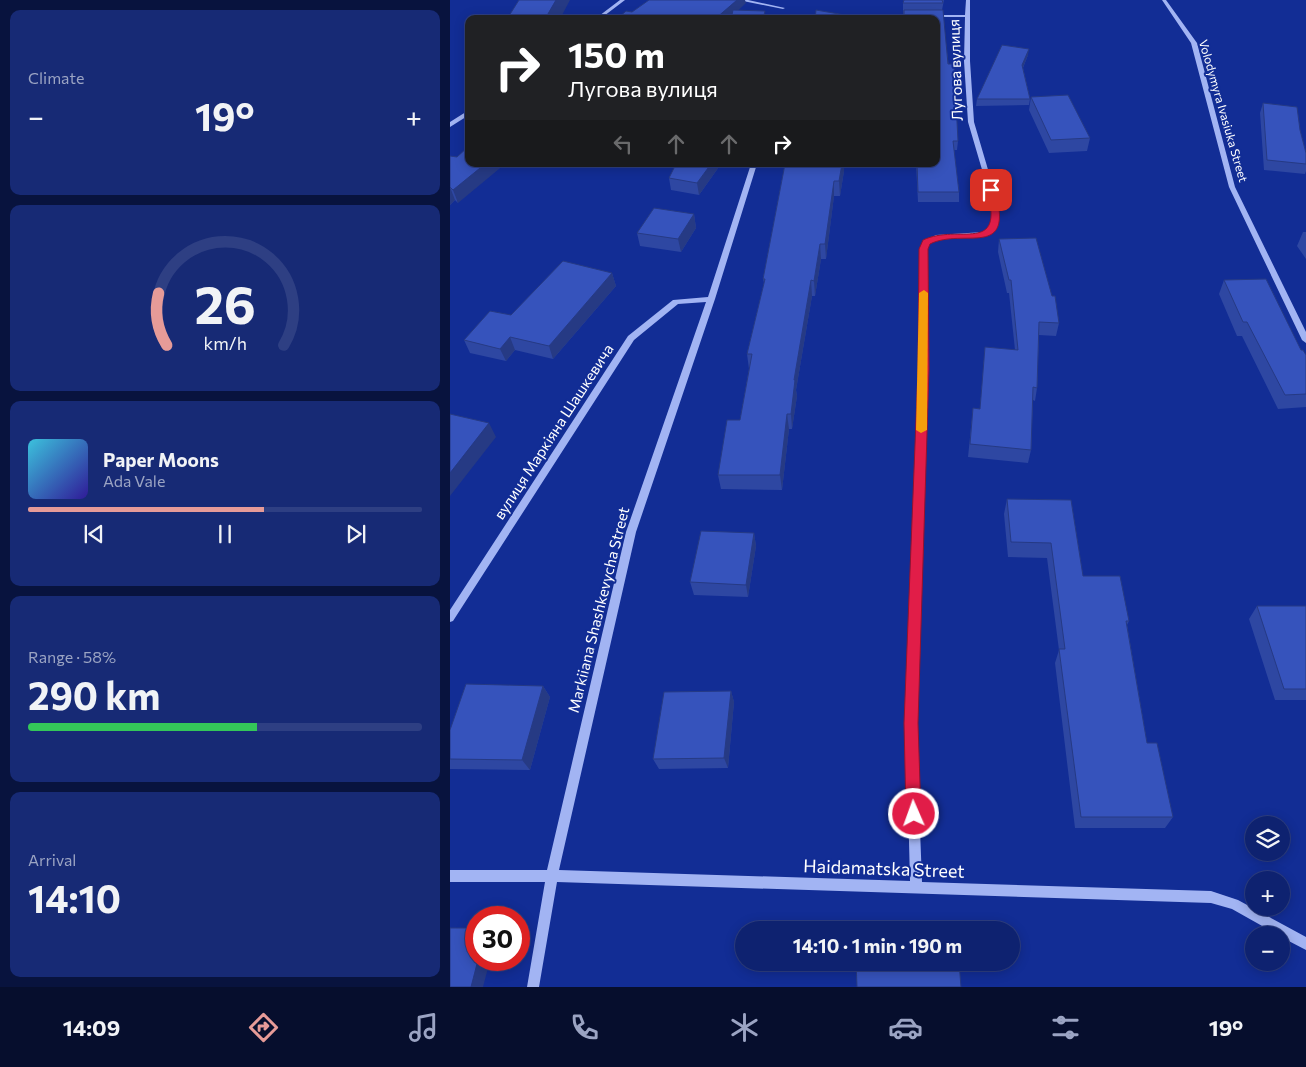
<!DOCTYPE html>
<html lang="en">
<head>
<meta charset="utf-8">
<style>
  :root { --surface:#0e2270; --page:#172a75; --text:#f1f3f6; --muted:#9ba4c3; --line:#2e3f83; --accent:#e69b98 }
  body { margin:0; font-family:Commissioner,sans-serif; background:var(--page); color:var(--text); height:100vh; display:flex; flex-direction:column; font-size:19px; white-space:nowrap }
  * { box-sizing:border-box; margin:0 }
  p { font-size:16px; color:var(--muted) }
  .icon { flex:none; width:28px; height:28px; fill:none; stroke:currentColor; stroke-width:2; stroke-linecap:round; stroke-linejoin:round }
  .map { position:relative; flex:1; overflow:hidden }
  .sheet { display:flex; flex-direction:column; gap:10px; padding:10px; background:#08133e; width:450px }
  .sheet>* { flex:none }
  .banner { position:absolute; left:15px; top:15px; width:475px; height:152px; border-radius:10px; box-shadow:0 2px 12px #0003,0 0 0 1px var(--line); background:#202124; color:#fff; overflow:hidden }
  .tools { position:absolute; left:795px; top:816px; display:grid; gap:10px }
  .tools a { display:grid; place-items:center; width:45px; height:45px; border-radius:50%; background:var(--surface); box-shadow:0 2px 12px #0003,0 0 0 1px var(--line); font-size:25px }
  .speed { position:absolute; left:15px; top:906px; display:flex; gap:10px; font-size:25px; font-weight:700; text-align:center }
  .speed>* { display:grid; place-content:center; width:65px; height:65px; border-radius:50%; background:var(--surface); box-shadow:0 2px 12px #0003,0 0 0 1px var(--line); line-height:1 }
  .speed .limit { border:8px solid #d22; background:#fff; color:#111 }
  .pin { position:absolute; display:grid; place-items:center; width:42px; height:42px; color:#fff; margin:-21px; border-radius:10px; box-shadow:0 2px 8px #0006 }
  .me { position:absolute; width:55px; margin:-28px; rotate:358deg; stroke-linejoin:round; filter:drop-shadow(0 0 4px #0008) }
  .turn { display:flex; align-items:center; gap:18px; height:105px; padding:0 20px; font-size:22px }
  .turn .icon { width:65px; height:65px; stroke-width:2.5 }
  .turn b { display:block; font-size:35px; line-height:42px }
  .lanes { display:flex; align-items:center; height:48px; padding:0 20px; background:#0003; justify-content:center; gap:25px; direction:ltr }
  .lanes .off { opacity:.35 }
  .big { font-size:38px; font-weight:700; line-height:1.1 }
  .sheet .widget { flex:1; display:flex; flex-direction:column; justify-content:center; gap:8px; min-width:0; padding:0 18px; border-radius:10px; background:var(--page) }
  .sheet .dial { align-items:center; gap:0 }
  .dial svg { height:130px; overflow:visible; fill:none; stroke:var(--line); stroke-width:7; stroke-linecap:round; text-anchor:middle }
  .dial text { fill:var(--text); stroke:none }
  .song { display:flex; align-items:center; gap:15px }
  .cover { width:60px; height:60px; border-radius:8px; background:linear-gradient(135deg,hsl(190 70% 55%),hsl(250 70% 35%)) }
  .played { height:5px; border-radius:2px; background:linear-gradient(90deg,var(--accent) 60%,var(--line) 60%) }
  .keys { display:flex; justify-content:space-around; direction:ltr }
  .heat { display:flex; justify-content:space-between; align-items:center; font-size:28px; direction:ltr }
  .charge { height:8px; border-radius:4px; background:linear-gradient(90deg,#34c759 58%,var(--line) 0) }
  .trip { position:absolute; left:285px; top:921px; width:285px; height:50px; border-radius:25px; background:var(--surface); box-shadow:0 2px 12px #0003,0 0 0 1px var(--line); font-weight:700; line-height:50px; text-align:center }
  .menu { display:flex; height:80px; justify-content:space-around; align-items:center; background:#060e2d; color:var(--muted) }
  .menu .icon { width:35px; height:35px }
  .menu .on { color:var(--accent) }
  .menu b { font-size:22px; color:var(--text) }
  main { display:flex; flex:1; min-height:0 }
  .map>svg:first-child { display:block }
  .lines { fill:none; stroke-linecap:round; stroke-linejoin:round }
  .minor { fill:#a2b4f3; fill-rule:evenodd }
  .wall { fill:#2e47a2 }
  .shaded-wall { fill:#263a84 }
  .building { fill:#3653bc; stroke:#263a84 }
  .route { fill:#e11d48; stroke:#92132f }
  .slow { fill:#f59e0b }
  .labels { text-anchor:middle; stroke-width:4; stroke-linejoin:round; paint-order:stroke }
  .far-street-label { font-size:12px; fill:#fff; stroke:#122d95 }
  .street-label { font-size:15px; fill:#fff; stroke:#122d95 }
  .near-street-label { font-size:18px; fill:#fff; stroke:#122d95 }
</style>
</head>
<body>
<main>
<section class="sheet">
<div class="widget"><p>Climate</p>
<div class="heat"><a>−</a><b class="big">19°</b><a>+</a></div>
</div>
<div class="widget dial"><svg viewBox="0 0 100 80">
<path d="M14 69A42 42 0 1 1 86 69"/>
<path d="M14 69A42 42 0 0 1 9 37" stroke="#e69b98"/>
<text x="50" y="56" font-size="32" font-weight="700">26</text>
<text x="50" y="72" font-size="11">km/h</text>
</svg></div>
<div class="widget">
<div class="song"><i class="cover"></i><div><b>Paper Moons</b><p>Ada Vale</p></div></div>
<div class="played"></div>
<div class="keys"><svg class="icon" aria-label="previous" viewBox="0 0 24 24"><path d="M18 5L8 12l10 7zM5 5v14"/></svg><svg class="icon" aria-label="pause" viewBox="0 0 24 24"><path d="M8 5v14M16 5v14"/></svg><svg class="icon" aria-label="next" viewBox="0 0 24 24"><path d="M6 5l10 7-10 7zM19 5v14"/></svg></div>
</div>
<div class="widget"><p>Range · 58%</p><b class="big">290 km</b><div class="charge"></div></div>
<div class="widget"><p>Arrival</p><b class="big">14:10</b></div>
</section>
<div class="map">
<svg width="856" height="987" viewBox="0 0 856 987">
  <rect width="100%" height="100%" fill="#122d95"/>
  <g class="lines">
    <path class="minor" d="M170 0H175L150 19H145Z
      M288 0H298L335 8 333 9Z
      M516 0H520V61L524 122 549 207C549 219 548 227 538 235L487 239 479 243 477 249V369L466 723 472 882 761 891 788 900 856 937V950L831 937V935H828L782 909 761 903 107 882 89 987H77L95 882H0V870H97L176 532 256 302 228 304 184 340 3 621 0 622V610L178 336 223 300 258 297 301 164H307L265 299 186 532 109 870 460 881 456 723 469 369 471 249 474 241 486 235 534 232C542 225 543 217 543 207L518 122 514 61 515 17H482L480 16 482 15H515Z
      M712 0H716L747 43 785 187 856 332V343L852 340 779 187 741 43Z
      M340 15H464L466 16 464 17H340Z
      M19 110V115L0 127V122Z"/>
  </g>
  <path class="wall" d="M454 0H494L492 10 508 141 507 150H504L509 192V202H468L466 164H486V19H453V3Z
    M578 55 573 68 580 99 579 105 526 106 527 99Z
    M581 97 640 138 637 151 599 153 579 110Z
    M813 103 850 130 856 153V171L855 174 814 170 810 113Z
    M0 156 8 203 5 200 0 205Z
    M226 164H271L249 195 221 190 219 178Z
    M335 164H394V171L390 196H384L376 259H371L365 296H362L346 390 347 396 342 429H339L332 490 271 489 268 475 290 420 299 369 297 354 314 283 313 279Z
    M244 214 246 228 231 252 190 246 187 233Z
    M853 232H856V259L847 246Z
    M549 239 609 323 606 336 589 335 587 388 585 401 583 400 581 450 578 463 518 457 523 408 530 409 535 347 565 350 559 293H557L548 252Z
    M162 273 166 286 103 359 65 350 56 361 20 353 14 340 61 315Z
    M774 280 856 355V407L828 409 792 336H787L769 294Z
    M557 499 621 500 633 576 679 621 677 625 697 743 723 817 715 828H625L605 663 609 650 597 558 558 557 554 514Z
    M304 533 306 546 298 597 244 595 240 582Z
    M807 606H856V700H825L799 619Z
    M93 686 100 697 80 770 0 769V730Z
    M281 691 284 702 278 768 209 769 203 759Z"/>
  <path class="shaded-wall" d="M106 0H120L110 19H95Z
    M287 0H295L296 3 279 19H265Z
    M579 49 578 55 571 72 572 65Z
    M35 164H55L8 203 3 190Z
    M261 164H271L249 195 247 183Z
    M392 164H394V171L390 196 389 181Z
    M384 181V196L376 259 375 244Z
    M0 187 5 200 0 205Z
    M244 214 246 228 231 252 228 239Z
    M370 244 371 259 365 296 364 281Z
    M162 273 166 286 103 359 99 346Z
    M361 280 362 296 346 390 347 396 342 429 341 414 344 380Z
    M60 337 65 350 56 361 50 349Z
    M337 414 339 429 332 490 330 475Z
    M39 423 46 437 0 496V473Z
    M304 533 306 546 298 597 296 585Z
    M93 686 100 697 80 770 72 760Z
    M281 691 284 702 278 768 274 758Z
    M28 960H40L33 987H21Z"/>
  <path class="building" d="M69 0H106L95 19H57Z
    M199 0H287L265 19H167L176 11 182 12Z
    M454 0H492L493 3H453Z
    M283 10 315 11 313 19H281Z
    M366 10 395 15 394 19H365Z
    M454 10H493L498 64H504L508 141H503L509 192H468L467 164H486V19H454Z
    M552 45 579 49 572 65 580 99H527Z
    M618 95 640 138 601 140 581 97Z
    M813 103 847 107 850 130 856 153V164L817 160Z
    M19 146V164H35L3 190 0 187V156L7 157Z
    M226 164H261L247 183 219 178Z
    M335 164H392L389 181H384L375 244H370L364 281 361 280 344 380H345L341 414H337L330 475H268L277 420H290L302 354H297L315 279H313Z
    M204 208 244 214 228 239 187 233Z
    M586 238 602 296H605L609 323 589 322 587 388 583 387 581 450 520 444 523 408 530 409 535 347 568 350 561 280H559L549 239Z
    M113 261 162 273 99 346 60 337 50 349 14 340 40 311 61 315Z
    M816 279 851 350H853L856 355V394L835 395 797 322H793L774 280Z
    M0 414 39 423 0 473Z
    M557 499 621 500 633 576H670L679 621H676L697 743H707L723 817H631L609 649H615L601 543 561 542Z
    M251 531 304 533 296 585 240 582Z
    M807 606H856V689H834Z
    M16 684 93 686 72 760 0 759V730Z
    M281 691 274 758 203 759 214 692Z
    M0 928H26V960H28L21 987H0Z
    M507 928V930H456Z
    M406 962H509L511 987H407Z"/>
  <path class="route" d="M541 188 545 190C565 261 514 227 480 244L478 249 479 369 468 723 471 814 469 819 464 822 458 819 456 814 454 723 468 369 469 249 473 240C509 223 555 256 537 190Z"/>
  <path class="slow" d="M474 290 478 293 477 430 471 433 466 430 469 293Z"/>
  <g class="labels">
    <g class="far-street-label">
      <text transform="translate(773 111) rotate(74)" y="4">Volodymyra Ivasiuka Street</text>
    </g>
    <g class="street-label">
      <text transform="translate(506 70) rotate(-92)" y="5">Лугова вулиця</text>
      <text transform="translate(104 432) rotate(-57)" y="5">вулиця Маркіяна Шашкевича</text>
      <text transform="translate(149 610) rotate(-76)" y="5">Markiiana Shashkevycha Street</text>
    </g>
    <g class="near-street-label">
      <text transform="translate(434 869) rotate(2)" y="6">Haidamatska Street</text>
    </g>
  </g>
</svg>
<div class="tools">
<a><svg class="icon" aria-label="layers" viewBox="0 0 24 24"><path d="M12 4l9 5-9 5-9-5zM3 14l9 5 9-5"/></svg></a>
<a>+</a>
<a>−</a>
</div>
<div class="speed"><div class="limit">30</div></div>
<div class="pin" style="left:541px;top:190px;background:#d93025"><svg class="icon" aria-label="arrive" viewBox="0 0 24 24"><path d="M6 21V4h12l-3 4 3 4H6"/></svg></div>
<svg class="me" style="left:464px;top:814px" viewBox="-20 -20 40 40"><circle r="17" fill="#e11d48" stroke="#fff" stroke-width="3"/><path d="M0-11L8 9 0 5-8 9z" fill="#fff"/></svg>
<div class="trip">14:10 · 1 min · 190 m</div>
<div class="banner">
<div class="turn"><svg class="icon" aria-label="right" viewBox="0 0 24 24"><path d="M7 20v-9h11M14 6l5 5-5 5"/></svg><div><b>150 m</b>Лугова вулиця</div></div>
<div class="lanes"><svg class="icon off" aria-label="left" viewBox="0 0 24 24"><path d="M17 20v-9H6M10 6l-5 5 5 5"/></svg><svg class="icon off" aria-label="ahead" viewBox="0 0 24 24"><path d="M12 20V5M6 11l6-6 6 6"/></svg><svg class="icon off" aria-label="ahead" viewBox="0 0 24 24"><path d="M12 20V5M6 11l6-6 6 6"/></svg><svg class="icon" aria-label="right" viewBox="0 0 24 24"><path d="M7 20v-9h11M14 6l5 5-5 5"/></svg></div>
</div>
</div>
</main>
<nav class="menu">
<b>14:09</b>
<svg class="icon on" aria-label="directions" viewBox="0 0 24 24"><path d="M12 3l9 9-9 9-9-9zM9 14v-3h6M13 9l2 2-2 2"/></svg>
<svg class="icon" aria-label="music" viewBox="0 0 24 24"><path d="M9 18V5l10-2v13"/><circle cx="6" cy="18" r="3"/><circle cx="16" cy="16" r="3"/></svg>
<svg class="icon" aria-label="phone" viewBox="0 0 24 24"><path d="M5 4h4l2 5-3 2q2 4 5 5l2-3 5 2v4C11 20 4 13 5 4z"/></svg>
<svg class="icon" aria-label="climate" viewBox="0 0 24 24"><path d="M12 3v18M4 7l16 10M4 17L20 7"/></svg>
<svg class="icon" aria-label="car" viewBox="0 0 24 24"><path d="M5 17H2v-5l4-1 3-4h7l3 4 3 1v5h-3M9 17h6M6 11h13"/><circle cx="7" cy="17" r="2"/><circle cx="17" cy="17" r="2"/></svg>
<svg class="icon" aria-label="filters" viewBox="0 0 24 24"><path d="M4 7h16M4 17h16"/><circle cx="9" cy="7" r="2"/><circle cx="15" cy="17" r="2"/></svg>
<b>19°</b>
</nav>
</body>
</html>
